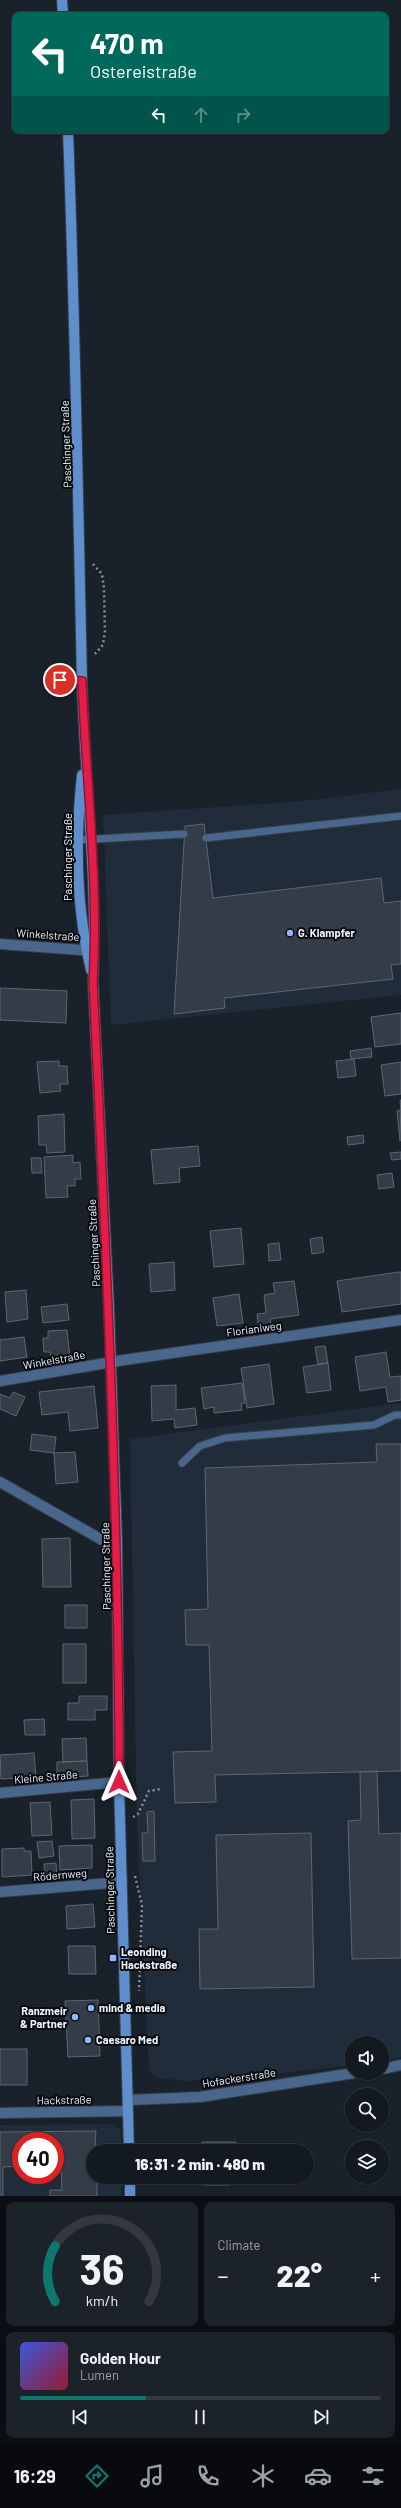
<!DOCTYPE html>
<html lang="en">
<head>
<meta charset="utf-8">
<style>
  :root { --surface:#131920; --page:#1c2229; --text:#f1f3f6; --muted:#9da0a5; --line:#32383e; --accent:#0f766e }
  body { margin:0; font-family:Barlow,sans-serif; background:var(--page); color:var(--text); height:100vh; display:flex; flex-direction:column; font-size:15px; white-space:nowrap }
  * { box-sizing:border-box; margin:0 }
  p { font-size:13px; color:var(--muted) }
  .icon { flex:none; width:22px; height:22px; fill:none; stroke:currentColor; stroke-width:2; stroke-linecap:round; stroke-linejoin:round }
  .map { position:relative; height:2196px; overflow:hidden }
  .details { display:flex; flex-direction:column; gap:6px; padding:6px; background:#0a0e12; flex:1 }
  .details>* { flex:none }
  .top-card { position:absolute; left:12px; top:12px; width:377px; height:122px; border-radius:8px; box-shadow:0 1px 3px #0004,0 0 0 1px var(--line); background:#00695c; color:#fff; overflow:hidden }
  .tools { position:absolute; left:345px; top:2036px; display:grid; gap:8px }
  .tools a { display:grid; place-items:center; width:44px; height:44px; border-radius:50%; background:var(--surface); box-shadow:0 1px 3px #0004,0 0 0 1px var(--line); font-size:20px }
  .speed { position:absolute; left:12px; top:2132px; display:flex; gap:8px; font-size:20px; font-weight:700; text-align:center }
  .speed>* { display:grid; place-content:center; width:52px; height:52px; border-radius:50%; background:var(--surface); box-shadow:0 1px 3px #0004,0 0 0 1px var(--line); line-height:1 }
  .speed .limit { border:6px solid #d22; background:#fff; color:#111 }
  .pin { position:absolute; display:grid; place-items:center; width:34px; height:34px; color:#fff; margin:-17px; border:2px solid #fff; border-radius:50%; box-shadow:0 1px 4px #0007 }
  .me { position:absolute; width:44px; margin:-22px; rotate:0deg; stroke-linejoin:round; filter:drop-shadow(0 0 3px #0008) }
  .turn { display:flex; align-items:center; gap:14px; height:84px; padding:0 12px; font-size:18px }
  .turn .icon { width:52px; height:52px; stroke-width:2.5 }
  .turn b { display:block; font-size:28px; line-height:34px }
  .lanes { display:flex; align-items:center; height:38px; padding:0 12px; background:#0003; justify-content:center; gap:20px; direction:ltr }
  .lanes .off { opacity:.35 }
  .big { font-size:30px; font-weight:800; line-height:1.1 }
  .details .widget { flex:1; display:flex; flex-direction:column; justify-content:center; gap:6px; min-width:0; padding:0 14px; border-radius:8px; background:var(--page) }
  .details .dial { align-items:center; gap:0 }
  .dial svg { height:104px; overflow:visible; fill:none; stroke:var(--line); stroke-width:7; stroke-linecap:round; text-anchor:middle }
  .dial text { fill:var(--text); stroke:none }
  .song { display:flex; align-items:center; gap:12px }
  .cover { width:48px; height:48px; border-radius:6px; background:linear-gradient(135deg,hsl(230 70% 55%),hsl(350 70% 35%)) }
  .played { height:4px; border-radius:2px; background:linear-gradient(90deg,var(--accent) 35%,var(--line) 35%) }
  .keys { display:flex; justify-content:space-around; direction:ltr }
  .heat { display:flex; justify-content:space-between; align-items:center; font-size:22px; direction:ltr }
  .details .tiles { flex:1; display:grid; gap:6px; grid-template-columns:1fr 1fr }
  .widget:last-child { grid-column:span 2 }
  .trip { position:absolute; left:86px; top:2144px; width:228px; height:40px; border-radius:20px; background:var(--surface); box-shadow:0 1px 3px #0004,0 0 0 1px var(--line); font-weight:800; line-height:40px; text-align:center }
  .tabs { display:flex; height:64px; justify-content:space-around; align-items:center; background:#080a0d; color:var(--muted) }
  .tabs .icon { width:28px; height:28px }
  .tabs .on { color:var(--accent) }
  .tabs b { font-size:18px; color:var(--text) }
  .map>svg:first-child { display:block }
  .built { fill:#212c3b; fill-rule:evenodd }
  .building { fill:#333c47; stroke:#5d6672 }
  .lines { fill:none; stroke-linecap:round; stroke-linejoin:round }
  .lane-casing { stroke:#373f48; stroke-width:9 }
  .street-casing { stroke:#373f48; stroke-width:12 }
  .secondary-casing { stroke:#373f48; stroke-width:12 }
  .path { stroke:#8a9099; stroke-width:2.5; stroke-dasharray:2 3; stroke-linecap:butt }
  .lane { stroke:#49668d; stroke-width:7 }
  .street { stroke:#49668d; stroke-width:10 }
  .secondary { stroke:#5e8ecc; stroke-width:10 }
  .route-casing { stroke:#92132f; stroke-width:10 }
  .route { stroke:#e11d48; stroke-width:7 }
  .poi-dot { fill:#89bafc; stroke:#070a0e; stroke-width:1.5 }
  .labels { text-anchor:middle; stroke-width:4; stroke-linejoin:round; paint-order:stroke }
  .street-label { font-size:11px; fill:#f0f5fd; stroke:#070a0e }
  .poi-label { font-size:11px; font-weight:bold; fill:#f0f5fd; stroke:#070a0e; text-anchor:start }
</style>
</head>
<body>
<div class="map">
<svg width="401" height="2196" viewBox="0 0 401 2196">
  <rect width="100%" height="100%" fill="#19212b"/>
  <path class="built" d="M401 789V995L111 1025 103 815 303 801Z
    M401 1403V2057L382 2061V2043H352V2065L250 2077 186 2081 160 2078 153 2075 149 2068 137 1826 130 1439Z
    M113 2124 121 2129V2151H93V2177H121V2196H0V2125ZM21 2141H55V2175H21Z"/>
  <path class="building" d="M204 824 213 898 381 878 384 903 401 901V964L391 965 393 979 224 998 225 1008 174 1014 185 826Z
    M0 988 67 991 66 1023 0 1020Z
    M401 1013V1044L375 1047 371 1017Z
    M371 1048 372 1057 351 1059 350 1051Z
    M354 1059 356 1076 338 1078 336 1061Z
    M59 1061V1066H67L68 1084H60L61 1091 40 1093 37 1062Z
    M401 1062V1094L385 1096 381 1065Z
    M400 1100H401L400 1141 397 1111 401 1110Z
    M64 1114 65 1152 47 1153 46 1145H39L38 1116Z
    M363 1135 364 1143 348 1145 347 1137Z
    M198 1146 200 1166 179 1168 180 1182 154 1184 151 1150Z
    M401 1152V1159L392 1160 390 1153Z
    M73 1155V1163L80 1162 81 1179H75V1186H67L68 1197 46 1198 44 1157Z
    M31 1158H41L42 1173H32Z
    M392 1173 394 1187 379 1189 377 1175Z
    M241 1228 244 1264 214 1267 210 1231Z
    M322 1237 324 1252 312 1254 310 1239Z
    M279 1243 281 1260 269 1261 268 1244Z
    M174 1262 175 1290 151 1292 149 1264Z
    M399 1272H401V1304L342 1312 337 1281Z
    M294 1281 299 1315 270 1319 272 1331 259 1333 257 1314 266 1313 264 1295 275 1293 273 1283Z
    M26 1290 28 1319 7 1322 5 1292Z
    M239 1294 243 1323 217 1326 213 1298Z
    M67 1304 69 1320 43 1323 41 1307Z
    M67 1330 70 1358 51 1359 50 1352H44L43 1338H48V1331Z
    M24 1337 27 1357 0 1361V1340Z
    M325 1346 328 1363 318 1364 315 1347Z
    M386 1352 390 1377 401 1376V1400L388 1402 386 1387 360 1391 355 1357Z
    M328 1363 331 1390 307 1393 303 1367Z
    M269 1364 274 1404 247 1408 241 1368Z
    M242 1383 245 1403 241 1404 242 1410 214 1413V1407L204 1409 201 1388Z
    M176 1385V1410L195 1408 197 1425 175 1428 174 1419 152 1421 151 1386Z
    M94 1386 98 1428 70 1431 68 1412 42 1415 39 1392Z
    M13 1392 25 1397 16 1416 0 1409V1394L10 1398Z
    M32 1434 56 1437 54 1453 30 1450Z
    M376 1444H401V1771L215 1775 216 1802 175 1803 173 1752 212 1751 209 1645H186L185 1610 208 1609 205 1468 377 1462Z
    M75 1452 78 1482 56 1484 54 1453Z
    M70 1538 71 1587H43L42 1539Z
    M65 1605H87V1628H65Z
    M63 1644H86V1683H63Z
    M79 1696H107V1710H95V1720H68V1703H79Z
    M44 1719 45 1735H25L24 1720Z
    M86 1738 87 1761 63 1762 62 1739Z
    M34 1753 36 1777 1 1779 0 1755Z
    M87 1761 88 1776 57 1778V1762Z
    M377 1771 379 1834 401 1833V1958L352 1959 348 1821 361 1820 360 1772Z
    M94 1799 95 1838 72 1839 71 1800Z
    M50 1802 52 1835 32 1836 30 1803Z
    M154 1811 155 1861H143L142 1833H148L147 1812Z
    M311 1833 314 1987 200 1989 199 1929H218L216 1835Z
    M52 1841 54 1856 39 1858 37 1842Z
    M92 1845V1868L60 1870 59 1846Z
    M24 1848V1851H31L32 1875 2 1877V1849Z
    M56 1863 57 1877 45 1878 44 1864Z
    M93 1904 95 1927 67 1929 66 1906Z
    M68 1946H95L96 1974H69Z
    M98 2000 100 2056 68 2057 65 2001Z
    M0 2049H27V2085H0Z
    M96 2131 93 2177H97V2196H50V2190H62L61 2166H55V2141H21V2166L3 2167V2196H0V2132Z
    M202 2142H236V2151H202Z
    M203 2177H230V2185H203Z"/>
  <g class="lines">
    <defs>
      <path id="lane" d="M206 838 401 816
        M79 840 184 834
        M182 1463 200 1446 225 1438 374 1425 395 1415H401"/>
      <path id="street" d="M60 681H82
        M0 944 94 951
        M0 1381 124 1360 401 1320
        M0 1482 104 1541 117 1542
        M0 1793 119 1782
        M0 1892 122 1882
        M382 2069 401 2065
        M128 2100 200 2097 354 2073
        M0 2113 128 2111"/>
      <path id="secondary" d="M62 0 63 15
        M68 131C75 315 78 499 82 682 85 782 98 882 93 981L109 1310 117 1542 119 1782 129 2151
        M82 775C75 840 76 907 91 970
        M130 2177V2196"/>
    </defs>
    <use href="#lane" class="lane-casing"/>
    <use href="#street" class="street-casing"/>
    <use href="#secondary" class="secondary-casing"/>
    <path class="path" d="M93 564 102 574 104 588 105 631 103 645 95 654
      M133 1817 138 1814 149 1791 161 1789
      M135 1876 142 1905 139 1991"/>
    <use href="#lane" class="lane"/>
    <use href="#street" class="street"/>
    <use href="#secondary" class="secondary"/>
  </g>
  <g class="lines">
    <defs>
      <path id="route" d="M60 680 82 681C86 781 99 881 93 981 106 1248 119 1515 119 1782"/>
    </defs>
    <use href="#route" class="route-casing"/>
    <use href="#route" class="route"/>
  </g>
  <g class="poi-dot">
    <circle cx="290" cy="933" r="4"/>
    <rect x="109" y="1954" width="8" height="8" rx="2"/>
    <circle cx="91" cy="2008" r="4"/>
    <circle cx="75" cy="2017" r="4"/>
    <circle cx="88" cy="2040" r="4"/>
  </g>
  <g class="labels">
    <g class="street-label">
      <text transform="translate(66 444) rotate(-92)" y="4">Paschinger Straße</text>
      <text transform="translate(68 857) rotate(-90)" y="4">Paschinger Straße</text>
      <text transform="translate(48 935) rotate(4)" y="4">Winkelstraße</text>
      <text transform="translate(94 1243) rotate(-93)" y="4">Paschinger Straße</text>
      <text transform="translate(254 1329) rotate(-8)" y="4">Florianiweg</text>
      <text transform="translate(54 1360) rotate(-10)" y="4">Winkelstraße</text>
      <text transform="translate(106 1566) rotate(-91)" y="4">Paschinger Straße</text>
      <text transform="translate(46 1777) rotate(-5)" y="4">Kleine Straße</text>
      <text transform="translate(60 1875) rotate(-5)" y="4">Rödernweg</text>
      <text transform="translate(110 1890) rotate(-91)" y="4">Paschinger Straße</text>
      <text transform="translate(239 2078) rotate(-9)" y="4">Hofackerstraße</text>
      <text transform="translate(64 2100) rotate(-1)" y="4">Hackstraße</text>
    </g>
    <g class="poi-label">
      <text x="298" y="937">G. Klampfer</text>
      <text x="121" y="1956">Leonding<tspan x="121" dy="13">Hackstraße</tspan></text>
      <text x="99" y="2012">mind &amp; media</text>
      <text x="67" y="2015" text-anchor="end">Ranzmeir<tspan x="67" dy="13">&amp; Partner</tspan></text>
      <text x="96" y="2044">Caesaro Med</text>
    </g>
  </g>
</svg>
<div class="tools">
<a><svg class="icon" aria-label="sound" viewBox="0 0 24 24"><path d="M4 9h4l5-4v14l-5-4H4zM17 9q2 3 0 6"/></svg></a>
<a><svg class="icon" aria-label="search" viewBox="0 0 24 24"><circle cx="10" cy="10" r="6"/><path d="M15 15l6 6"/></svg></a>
<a><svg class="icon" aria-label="layers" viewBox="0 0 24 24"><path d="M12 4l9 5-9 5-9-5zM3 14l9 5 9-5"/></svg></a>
</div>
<div class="speed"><div class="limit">40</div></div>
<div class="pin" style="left:60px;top:680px;background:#d93025"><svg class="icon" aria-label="arrive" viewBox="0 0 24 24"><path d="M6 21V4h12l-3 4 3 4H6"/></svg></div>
<svg class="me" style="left:119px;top:1782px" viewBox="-20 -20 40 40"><path d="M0-17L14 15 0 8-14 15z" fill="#e11d48" stroke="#fff" stroke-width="4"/></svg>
<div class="trip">16:31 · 2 min · 480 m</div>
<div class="top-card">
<div class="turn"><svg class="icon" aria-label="left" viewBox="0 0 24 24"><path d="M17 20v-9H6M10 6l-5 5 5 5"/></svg><div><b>470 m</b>Ostereistraße</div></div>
<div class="lanes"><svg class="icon" aria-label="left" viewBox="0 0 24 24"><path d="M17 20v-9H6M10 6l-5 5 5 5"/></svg><svg class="icon off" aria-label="ahead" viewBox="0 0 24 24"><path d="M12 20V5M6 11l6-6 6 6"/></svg><svg class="icon off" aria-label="right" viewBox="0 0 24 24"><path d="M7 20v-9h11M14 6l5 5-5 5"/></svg></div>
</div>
</div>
<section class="details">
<div class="tiles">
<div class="widget dial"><svg viewBox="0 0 100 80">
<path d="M14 69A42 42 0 1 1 86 69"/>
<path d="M14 69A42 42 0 0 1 14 26" stroke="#0f766e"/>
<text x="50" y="56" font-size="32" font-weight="700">36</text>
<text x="50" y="72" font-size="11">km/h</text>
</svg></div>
<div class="widget"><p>Climate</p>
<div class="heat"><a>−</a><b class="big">22°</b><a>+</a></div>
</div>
<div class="widget">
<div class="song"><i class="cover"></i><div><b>Golden Hour</b><p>Lumen</p></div></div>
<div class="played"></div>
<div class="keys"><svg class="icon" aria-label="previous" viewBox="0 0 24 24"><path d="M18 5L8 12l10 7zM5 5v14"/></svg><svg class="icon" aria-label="pause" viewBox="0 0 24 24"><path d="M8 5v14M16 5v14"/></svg><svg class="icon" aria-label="next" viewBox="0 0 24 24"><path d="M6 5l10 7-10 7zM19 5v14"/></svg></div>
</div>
</div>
</section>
<nav class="tabs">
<b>16:29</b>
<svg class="icon on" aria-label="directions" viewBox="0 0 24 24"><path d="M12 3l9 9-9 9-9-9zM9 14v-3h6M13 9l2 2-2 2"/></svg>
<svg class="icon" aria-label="music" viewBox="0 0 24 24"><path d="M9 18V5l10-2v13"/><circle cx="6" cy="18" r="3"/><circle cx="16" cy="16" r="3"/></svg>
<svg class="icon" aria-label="phone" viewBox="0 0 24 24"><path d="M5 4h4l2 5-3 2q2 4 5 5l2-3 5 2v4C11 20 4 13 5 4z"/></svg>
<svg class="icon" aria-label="climate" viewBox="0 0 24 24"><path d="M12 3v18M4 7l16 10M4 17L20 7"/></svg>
<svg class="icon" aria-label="car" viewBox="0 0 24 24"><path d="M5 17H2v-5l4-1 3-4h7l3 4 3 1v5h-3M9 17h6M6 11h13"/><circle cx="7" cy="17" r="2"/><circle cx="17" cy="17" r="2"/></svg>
<svg class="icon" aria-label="filters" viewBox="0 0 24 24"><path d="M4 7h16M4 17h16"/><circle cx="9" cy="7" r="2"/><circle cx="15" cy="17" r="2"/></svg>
</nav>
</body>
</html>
